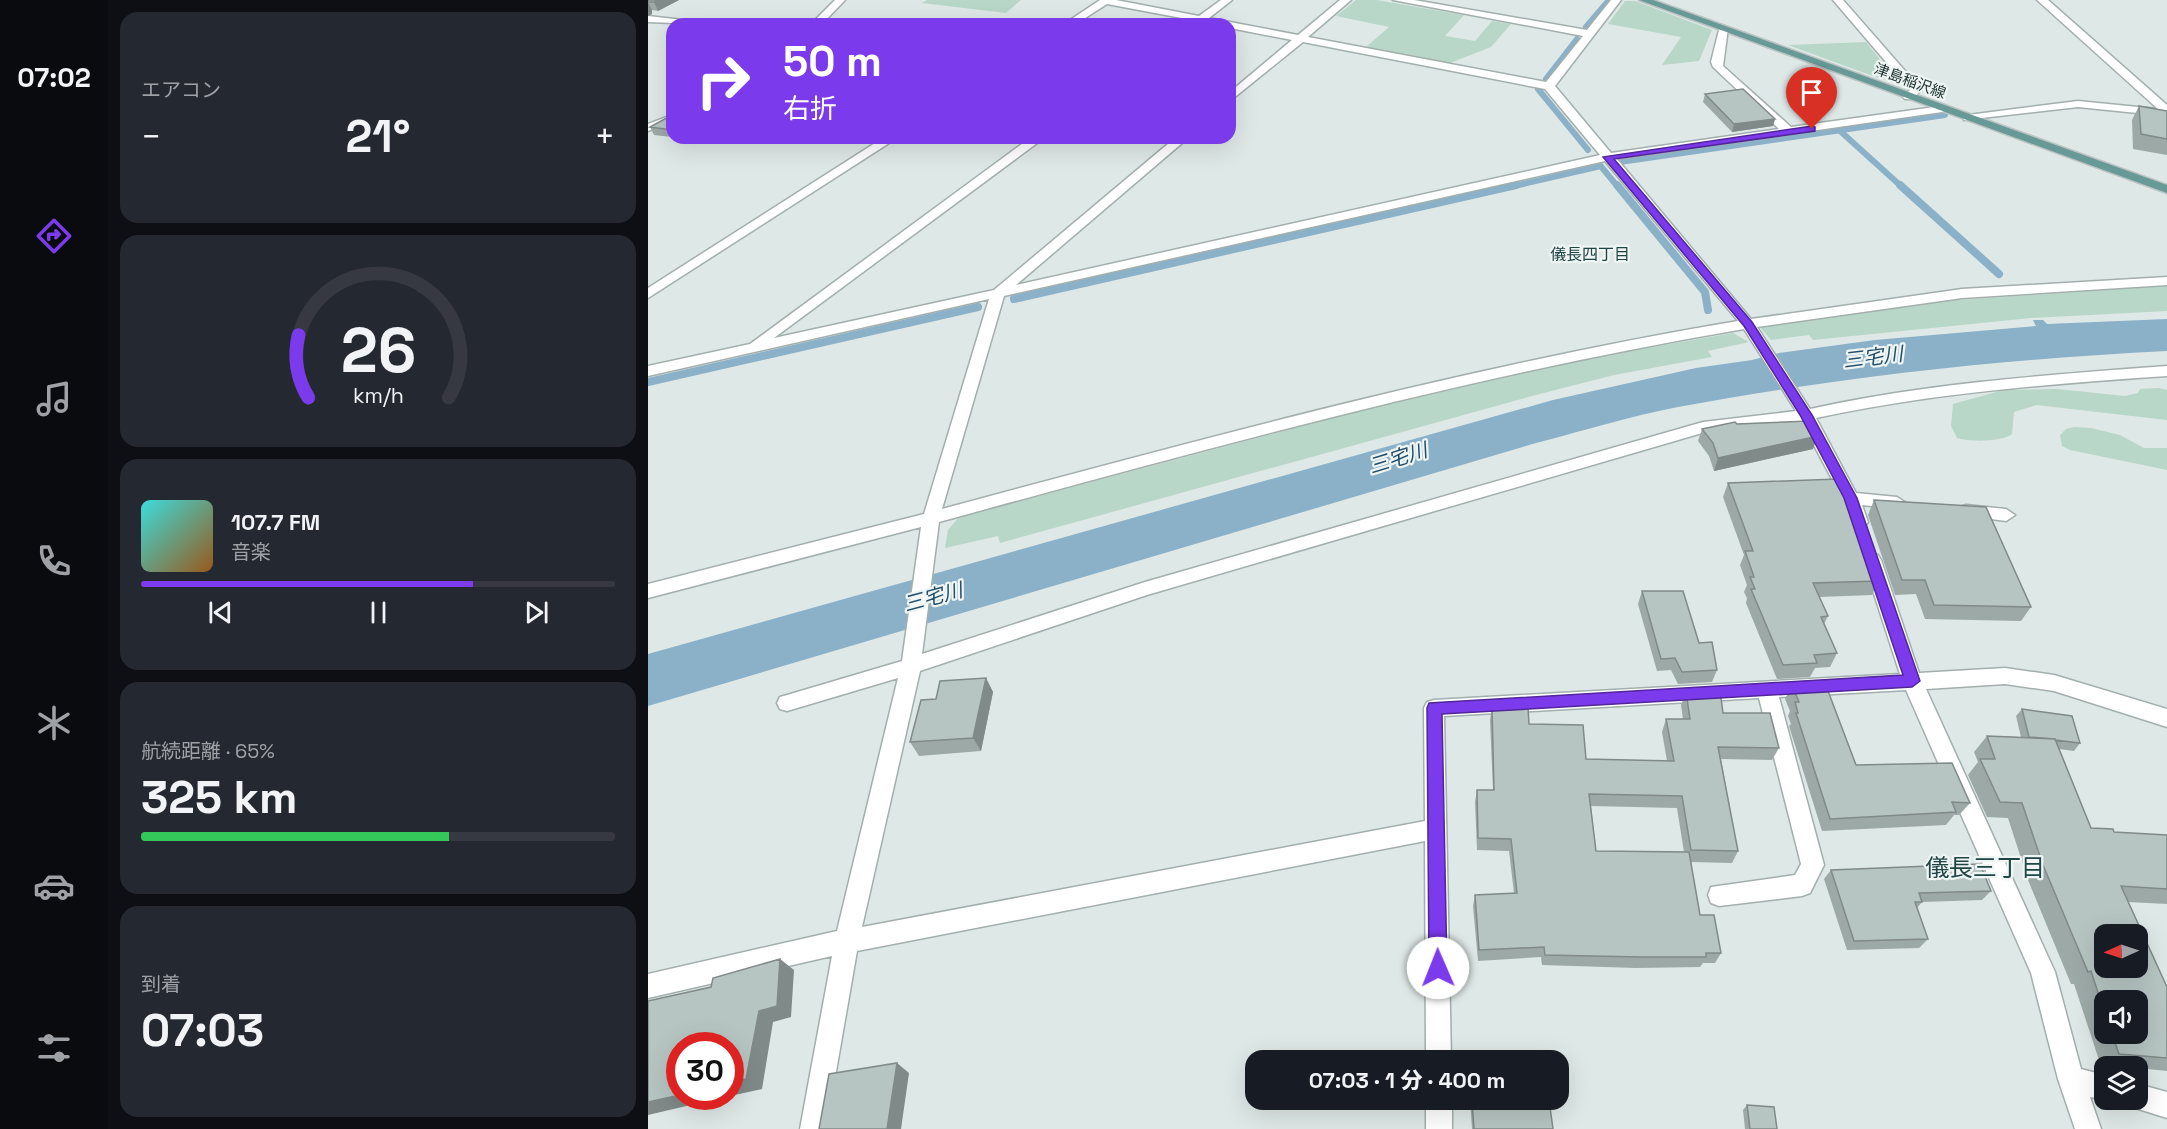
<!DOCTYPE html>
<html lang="ja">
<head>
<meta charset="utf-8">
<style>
  :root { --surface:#171b24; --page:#242831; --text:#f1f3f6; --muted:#9ea1a6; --line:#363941; --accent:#7c3aed }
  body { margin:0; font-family:"Space Grotesk","Noto Sans JP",sans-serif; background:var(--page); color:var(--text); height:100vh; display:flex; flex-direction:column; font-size:22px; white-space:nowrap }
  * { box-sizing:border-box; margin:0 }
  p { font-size:20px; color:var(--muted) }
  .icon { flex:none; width:33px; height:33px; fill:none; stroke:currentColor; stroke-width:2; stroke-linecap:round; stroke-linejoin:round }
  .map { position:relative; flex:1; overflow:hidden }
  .side { display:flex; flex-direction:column; gap:12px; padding:12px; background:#0d0f14; width:540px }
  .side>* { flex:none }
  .top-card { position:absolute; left:18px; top:18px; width:570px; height:126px; border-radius:18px; box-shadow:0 6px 24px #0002; background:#7c3aed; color:#fff; overflow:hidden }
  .needle { width:39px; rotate:267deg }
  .buttons { position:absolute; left:1446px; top:924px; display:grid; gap:12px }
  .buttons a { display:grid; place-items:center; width:54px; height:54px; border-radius:12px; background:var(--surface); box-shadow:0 6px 24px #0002; font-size:30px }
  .speed { position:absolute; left:18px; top:1032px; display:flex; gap:12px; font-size:30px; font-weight:700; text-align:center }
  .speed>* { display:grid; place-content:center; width:78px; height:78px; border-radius:50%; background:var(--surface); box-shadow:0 6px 24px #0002; line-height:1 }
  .speed .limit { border:9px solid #d22; background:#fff; color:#111 }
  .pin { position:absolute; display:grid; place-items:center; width:51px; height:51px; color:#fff; margin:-62px -26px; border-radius:50% 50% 50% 0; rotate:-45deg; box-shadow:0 0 6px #0007 }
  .pin .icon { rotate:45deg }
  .me { position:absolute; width:66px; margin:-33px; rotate:359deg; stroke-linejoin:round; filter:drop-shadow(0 0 4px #0008) }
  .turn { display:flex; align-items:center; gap:21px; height:126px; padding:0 18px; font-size:27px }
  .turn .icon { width:78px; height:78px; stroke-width:2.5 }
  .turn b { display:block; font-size:42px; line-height:51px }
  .big { font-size:45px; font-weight:800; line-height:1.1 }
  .side .tile { flex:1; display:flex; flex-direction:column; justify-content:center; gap:9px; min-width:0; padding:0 21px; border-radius:18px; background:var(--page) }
  .side .dial { align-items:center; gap:0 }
  .dial svg { height:156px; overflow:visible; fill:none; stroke:var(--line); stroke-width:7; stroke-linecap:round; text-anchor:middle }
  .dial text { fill:var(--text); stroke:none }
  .song { display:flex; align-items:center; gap:18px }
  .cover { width:72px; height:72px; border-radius:9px; background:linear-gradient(135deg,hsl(180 70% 55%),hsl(30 70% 35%)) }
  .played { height:6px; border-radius:3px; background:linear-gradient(90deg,var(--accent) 70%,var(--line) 70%) }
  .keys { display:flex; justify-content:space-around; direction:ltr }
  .heat { display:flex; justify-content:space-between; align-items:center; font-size:33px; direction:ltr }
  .charge { height:9px; border-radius:4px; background:linear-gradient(90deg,#34c759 65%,var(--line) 0) }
  .trip { position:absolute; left:597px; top:1050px; width:324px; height:60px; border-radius:18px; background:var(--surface); box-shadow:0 6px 24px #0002; font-weight:800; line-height:60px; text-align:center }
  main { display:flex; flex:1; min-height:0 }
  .menu { display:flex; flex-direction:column; width:108px; justify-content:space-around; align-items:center; background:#090b0e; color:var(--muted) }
  .menu .icon { width:42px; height:42px }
  .menu .current { color:var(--accent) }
  .menu b { font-size:27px; color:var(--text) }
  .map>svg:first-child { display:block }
  .green { fill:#b9d7c8 }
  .water { fill:#8bb1c8 }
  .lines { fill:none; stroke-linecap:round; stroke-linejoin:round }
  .stream-far1 { stroke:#8bb1c8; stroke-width:6 }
  .stream { stroke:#8bb1c8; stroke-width:8 }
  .minor-casing { stroke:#a2afad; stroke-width:3 }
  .major-casing { stroke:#bcc3c2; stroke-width:3 }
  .minor { fill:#fff; fill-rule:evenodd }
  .major { fill:#679997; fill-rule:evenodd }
  .wall { fill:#9da9a7; fill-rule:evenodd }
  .shaded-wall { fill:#808a88 }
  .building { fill:#b7c5c2; stroke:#808a88; stroke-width:1.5; fill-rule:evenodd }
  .route { fill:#7c3aed; stroke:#51269a; stroke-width:1.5 }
  .labels { text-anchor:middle; stroke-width:4.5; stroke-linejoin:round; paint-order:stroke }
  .far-street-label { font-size:15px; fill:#213635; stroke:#eef5f3 }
  .far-neighbourhood-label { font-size:16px; fill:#204545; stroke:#eef5f3 }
  .water-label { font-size:20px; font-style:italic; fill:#234f6b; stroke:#eef5f3 }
  .near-neighbourhood-label { font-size:24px; fill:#204545; stroke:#eef5f3 }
</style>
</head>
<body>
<main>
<nav class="menu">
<b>07:02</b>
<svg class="icon current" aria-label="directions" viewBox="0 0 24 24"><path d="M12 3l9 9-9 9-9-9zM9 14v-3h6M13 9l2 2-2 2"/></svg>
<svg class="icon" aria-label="music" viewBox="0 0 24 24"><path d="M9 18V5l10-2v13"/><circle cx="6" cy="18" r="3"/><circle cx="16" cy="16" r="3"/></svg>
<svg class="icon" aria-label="phone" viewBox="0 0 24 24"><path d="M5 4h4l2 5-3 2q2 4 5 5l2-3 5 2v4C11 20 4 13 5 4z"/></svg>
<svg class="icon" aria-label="climate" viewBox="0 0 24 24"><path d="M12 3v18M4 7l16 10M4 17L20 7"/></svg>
<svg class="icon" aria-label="car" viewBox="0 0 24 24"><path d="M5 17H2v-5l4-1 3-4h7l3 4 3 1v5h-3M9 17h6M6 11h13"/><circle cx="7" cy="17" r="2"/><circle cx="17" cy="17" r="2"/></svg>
<svg class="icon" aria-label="filters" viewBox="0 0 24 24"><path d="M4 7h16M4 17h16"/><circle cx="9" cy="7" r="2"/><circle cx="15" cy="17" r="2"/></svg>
</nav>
<section class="side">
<div class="tile"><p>エアコン</p>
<div class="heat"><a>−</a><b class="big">21°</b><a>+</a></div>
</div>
<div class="tile dial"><svg viewBox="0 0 100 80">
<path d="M14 69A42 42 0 1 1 86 69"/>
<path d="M14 69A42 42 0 0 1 9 37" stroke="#7c3aed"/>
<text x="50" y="56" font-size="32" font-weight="700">26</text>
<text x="50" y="72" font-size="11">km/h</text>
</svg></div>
<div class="tile">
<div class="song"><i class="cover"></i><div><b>107.7 FM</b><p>音楽</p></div></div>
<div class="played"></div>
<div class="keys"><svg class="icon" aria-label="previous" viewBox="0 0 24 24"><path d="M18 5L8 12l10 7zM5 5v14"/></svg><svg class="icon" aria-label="pause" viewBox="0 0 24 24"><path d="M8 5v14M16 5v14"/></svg><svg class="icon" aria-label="next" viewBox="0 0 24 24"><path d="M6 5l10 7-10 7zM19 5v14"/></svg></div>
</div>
<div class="tile"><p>航続距離 · 65%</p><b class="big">325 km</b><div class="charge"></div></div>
<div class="tile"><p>到着</p><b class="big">07:03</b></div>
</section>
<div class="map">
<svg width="1519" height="1129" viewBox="0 0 1519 1129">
  <rect width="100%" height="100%" fill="#dee8e6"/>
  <path class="green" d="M279 0H373L358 13 274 3Z
    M708 0H728L816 15 797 36 827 41 844 21 863 24 843 47 802 63 718 47 741 27 688 16Z
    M977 1H987L1064 30 1051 61 1014 65 1033 37 960 24Z
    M1218 42 1248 79H1233L1140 45Z
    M1519 286V311L1383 318 1165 340 1161 335 1123 340 1111 326 1280 302Z
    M1085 333 1101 342 1060 351 1064 357 966 375 884 396 352 543 350 536 297 548 300 530 311 517 767 396 953 356Z
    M1511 388 1519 390V420L1388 405 1366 412 1364 434C1354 442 1321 442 1309 438L1303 426 1305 404 1355 390 1409 389 1477 396 1490 393 1492 389Z
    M1426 427 1443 428 1472 435 1496 448H1519V470L1422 450 1414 446 1412 435 1418 429Z"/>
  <path class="water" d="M1519 319V351C1356 359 1191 377 1030 407 982 416 935 431 888 443L0 706V654L905 400 1048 368 1104 360 1131 353 1227 340 1388 326 1385 320H1395L1399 324Z"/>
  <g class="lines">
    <path class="stream-far1" d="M938 27 961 0
      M898 79 929 39
      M890 89 940 150
      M1191 130 1254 187
      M972 162 1297 115
      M951 164 970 187
      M862 187 953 166"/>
    <path class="stream" d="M969 185 1057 292 1060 310
      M1252 185 1351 274
      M366 299 868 185
      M0 382 330 307"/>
    <defs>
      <path id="minor" d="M187 0H197L174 24H163Z
        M452 0H468L551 16 573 0H584L561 18 650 35 692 0H703L660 37 898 82 935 36 745 0H766L939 30 963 0H973L907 86 963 153 1131 129 1065 67 1063 62 1071 30 1080 28 1075 66 1143 127 1294 106 1300 109 1294 112 969 159 1103 319 1314 289 1519 277V285L1314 298 1109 327 1162 409C1280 383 1399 375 1519 366V376C1401 384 1284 393 1168 418L1208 493 1249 497 1258 503 1249 509 1214 505 1220 522 1217 526H1205L1194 498 1153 421 1061 431 499 595 272 671 214 927 777 821 776 708 779 702 786 700 1252 674 1215 560 1218 555H1230L1233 560 1271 673 1357 668 1406 675 1519 709V727L1406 691 1357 684 1278 689 1407 972 1433 1069 1456 1075V1100H1459L1442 1097 1453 1129H1427L1410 1079 1383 973 1258 690 1131 697 1176 865 1162 893 1154 896 1071 906 1063 903 1060 895 1063 887 1147 875 1153 864 1111 698 796 716 803 1060H778L777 841 209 951 178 1129H152L184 956 0 998V974L189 931 250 678 139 711 132 709 129 703 132 697 139 695 254 661 273 527 0 598V584L276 514 341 299 0 376V366L102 344 382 138H396L126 338 346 290 527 138H540L368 285 952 155 897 89 655 42 582 101V92L644 40 582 28V24H543L544 20 459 4 428 24H416ZM957 161 1090 321C821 366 557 438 294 509L356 296ZM1096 329 1148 411 1055 422 497 582 274 654 291 522C557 449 824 375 1096 329Z
        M1185 0H1195L1272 88 1273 90 1265 99H1257L1255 97 1262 90Z
        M1389 0H1400L1519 105V116L1430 107 1316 120V116L1320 115 1430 101 1510 109Z
        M0 16 44 21 49 24 0 22Z
        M24 115V122L0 131V124Z
        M235 138H249L0 298V288Z
        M1318 505 1358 509 1367 515 1358 521 1312 515 1309 511 1312 507Z
        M1490 1084 1519 1092V1118L1481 1106 1478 1100H1490Z
        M778 1100H804V1129H778Z"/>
      <path id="major" d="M991 0H1005L1519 185V193Z"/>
    </defs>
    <use href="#minor" class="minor-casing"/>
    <use href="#major" class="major-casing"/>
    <use href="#minor" class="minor"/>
    <use href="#major" class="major"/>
  </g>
  <path class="wall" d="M0 0H31L10 11 4 10V14L0 16Z
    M1057 94 1127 119 1125 126 1084 132 1055 102Z
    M1491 106 1519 111V155L1485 149 1484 120Z
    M24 115V137L6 135 2 127Z
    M34 138H81L75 143Z
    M1089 424 1165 449 1066 471 1061 456 1050 441 1054 429Z
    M1080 483 1231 581 1224 595 1171 597 1180 616 1176 624 1189 653 1182 667 1167 668 1162 677 1129 679 1098 603 1099 598 1096 592 1099 585 1092 565 1096 555 1075 497Z
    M1226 500 1383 607 1373 621 1277 619 1268 594 1247 595 1220 515Z
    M994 591 1051 643 1069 670 1064 682 1030 684 1023 670 1009 671 990 604Z
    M338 678 345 692 333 751 271 756 262 742 288 699Z
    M1144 685 1208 765 1322 803 1311 815H1306L1298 825 1174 831 1141 726 1143 724 1140 716 1142 711 1137 699Z
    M1038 692 1075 713 1131 748 1124 760 1073 759 1090 851 1084 863 1043 862 1052 915 1073 953 1067 963H1055L1052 967 988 968 894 965 893 957 830 961 825 906 827 895 866 893 861 851 829 850 827 802 829 790H845L842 720 844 707 881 724 938 759 1019 761 1014 732 1018 719H1035L1033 705ZM943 806 1029 808 1036 852 948 851Z
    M1374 709 1432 743 1426 751 1411 749 1443 828 1466 832 1519 835V904L1480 902 1519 987V1071L1490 1068V1066H1453L1426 984H1423L1380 880 1360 818 1339 817 1320 775 1330 762 1326 752 1339 736 1373 737 1368 716ZM1456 1000 1490 1034H1456Z
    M1183 870 1343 891 1334 900 1274 902 1269 908 1280 939 1271 948 1199 950 1176 879Z
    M822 1100H901L905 1129H824Z
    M1099 1105 1129 1129H1097L1095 1110Z"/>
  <path class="shaded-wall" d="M11 0H31L10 11 6 2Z
    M0 2 4 10V14L0 16Z
    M1127 119 1125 126 1084 132 1086 124Z
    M72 138H81L75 143Z
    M1170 436 1165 449 1066 471 1070 458Z
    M338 678 345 692 333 751 325 738Z
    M132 959 146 970 143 1017 125 1022 114 1089 82 1096V1083Z
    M249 1063 261 1073 253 1129H239Z
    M32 1095V1096H81L0 1115V1102Z"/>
  <path class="building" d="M0 0H11L6 2H0Z
    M1095 89 1127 119 1086 124 1057 94Z
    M1491 106 1519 111V139L1493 134Z
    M24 115V130L2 127Z
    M1162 421 1170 436 1070 458 1065 443 1054 429 1087 422 1089 424Z
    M1189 479 1198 499H1203L1231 581 1165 583 1180 616 1173 617 1189 653 1166 655 1169 663 1135 665 1103 589H1107L1102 577H1106L1097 551H1105L1080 483Z
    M1226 500 1338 507 1383 607 1286 605 1277 580H1254Z
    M994 591H1035L1051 643 1064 642 1069 670 1034 672 1027 658 1013 659Z
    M338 678 325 738 262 742 273 700 288 699 292 681Z
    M1177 683 1208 765 1304 763 1322 803 1304 802 1308 812 1182 819 1148 713H1150L1147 702H1151L1144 685Z
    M1072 690 1075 713H1122L1131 748 1070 747 1090 851 1043 850 1034 796 941 794 948 851 1041 852 1052 915H1066L1073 953H1058V957H993L897 955 896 947 831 950 827 895 869 893 863 839 830 838 829 790H846L844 707H880L881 724 935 725 938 759 1026 761 1018 719H1042L1038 692Z
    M1374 709 1424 716 1432 743 1407 740V739L1381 737Z
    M1339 736 1407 739 1443 828 1465 829 1466 832 1519 835V889L1473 886 1519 987V1058L1471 1054 1464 1034H1490V1000H1456V1011L1443 971 1440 972 1395 865 1374 803 1352 802 1332 759H1347ZM1456 934H1490V968H1456Z
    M1332 864 1343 891 1271 893 1274 902H1267L1280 939 1206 941 1183 870Z
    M132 959 129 1006 111 1011 98 1079 82 1083V1046H32V1095L0 1102V1001L63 987 65 978Z
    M249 1063 239 1129H171L181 1074Z
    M824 1100H901L905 1129H826Z
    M1099 1105 1126 1107 1129 1129H1102Z"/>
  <path class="route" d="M1164 126 1167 127V131L966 159 1104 322 1164 415 1209 498 1272 681 1264 687 794 714 799 968 796 974 790 977 783 974 781 968 779 708 781 703 1255 675 1196 498 1152 415 1096 326 955 157Z"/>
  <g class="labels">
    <g class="far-street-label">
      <text transform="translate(1262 81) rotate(20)" y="5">津島稲沢線</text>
    </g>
    <g class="far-neighbourhood-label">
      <text x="942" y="260">儀長四丁目</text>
    </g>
    <g class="water-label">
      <text transform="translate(1225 357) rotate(-7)" y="7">三宅川</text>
      <text transform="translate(750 458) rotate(-17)" y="7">三宅川</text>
      <text transform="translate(285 597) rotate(-15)" y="7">三宅川</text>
    </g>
    <g class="near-neighbourhood-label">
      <text x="1337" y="876">儀長三丁目</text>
    </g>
  </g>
</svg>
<div class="buttons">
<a><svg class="needle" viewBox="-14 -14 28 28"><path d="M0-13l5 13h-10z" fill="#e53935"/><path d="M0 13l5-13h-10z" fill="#9ea1a6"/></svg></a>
<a><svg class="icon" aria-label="sound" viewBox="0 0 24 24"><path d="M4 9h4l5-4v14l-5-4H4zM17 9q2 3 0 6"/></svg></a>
<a><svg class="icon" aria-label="layers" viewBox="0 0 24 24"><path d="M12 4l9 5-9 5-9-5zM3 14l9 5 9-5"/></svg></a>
</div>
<div class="speed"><div class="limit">30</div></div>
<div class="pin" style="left:1164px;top:129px;background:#d93025"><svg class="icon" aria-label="arrive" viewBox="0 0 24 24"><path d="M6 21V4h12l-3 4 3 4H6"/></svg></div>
<svg class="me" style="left:790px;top:968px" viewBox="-20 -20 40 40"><circle r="19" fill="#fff"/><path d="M0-13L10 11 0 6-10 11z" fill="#7c3aed"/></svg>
<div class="trip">07:03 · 1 分 · 400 m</div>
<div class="top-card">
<div class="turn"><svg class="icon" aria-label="right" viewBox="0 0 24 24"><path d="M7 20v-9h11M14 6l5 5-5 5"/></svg><div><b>50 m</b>右折</div></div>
</div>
</div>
</main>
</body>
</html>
